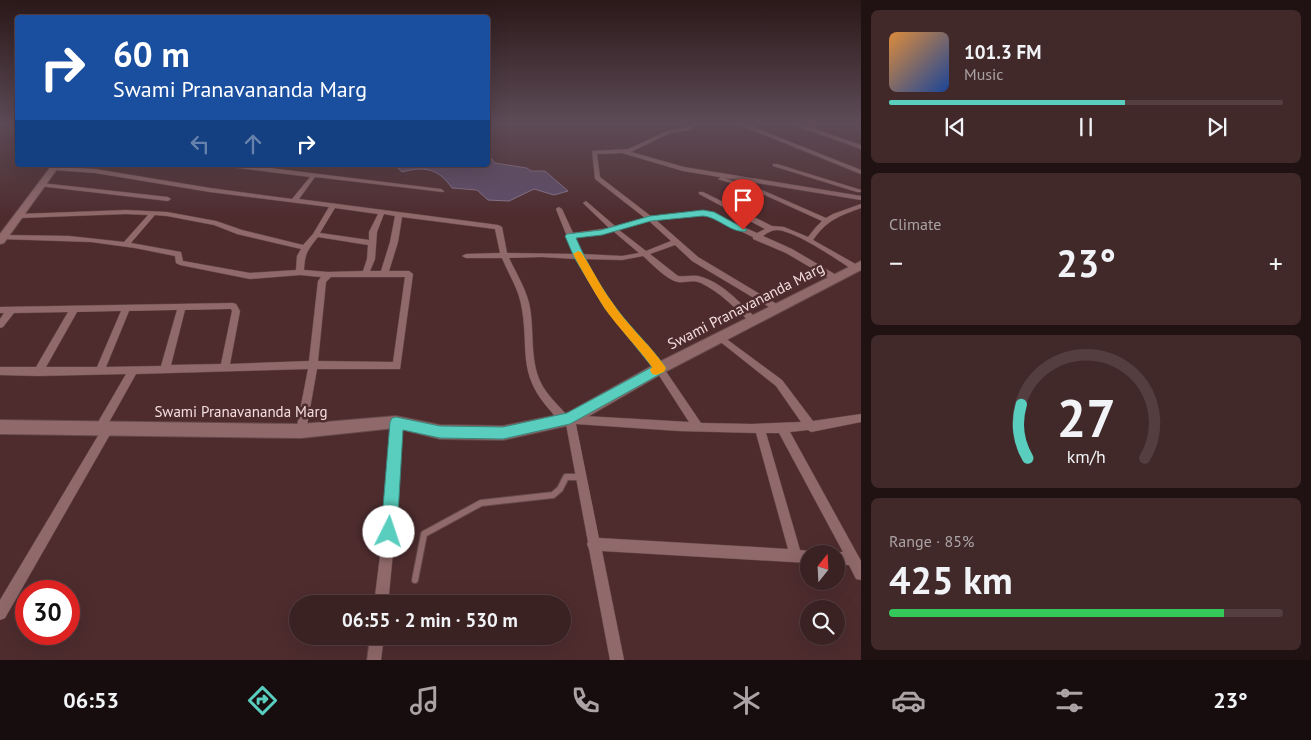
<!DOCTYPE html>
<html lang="en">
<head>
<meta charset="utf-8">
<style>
  :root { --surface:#3a2122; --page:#41292a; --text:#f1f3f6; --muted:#aba3a5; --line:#543e40; --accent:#59cebf }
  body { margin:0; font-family:"PT Sans",sans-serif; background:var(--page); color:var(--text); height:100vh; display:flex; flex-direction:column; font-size:19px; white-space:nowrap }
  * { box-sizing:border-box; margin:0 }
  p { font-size:16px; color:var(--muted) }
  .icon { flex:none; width:28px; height:28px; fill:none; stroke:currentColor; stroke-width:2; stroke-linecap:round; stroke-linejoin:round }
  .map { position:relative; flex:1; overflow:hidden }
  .sheet { display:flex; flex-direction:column; gap:10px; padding:10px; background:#201213; width:450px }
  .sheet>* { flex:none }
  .top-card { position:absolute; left:15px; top:15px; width:475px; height:152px; border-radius:5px; box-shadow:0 5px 20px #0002,0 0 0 1px var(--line); background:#1a4fa0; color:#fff; overflow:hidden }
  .needle { width:32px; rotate:18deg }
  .tools { position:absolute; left:800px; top:545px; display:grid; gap:10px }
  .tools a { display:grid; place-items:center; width:45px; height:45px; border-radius:50%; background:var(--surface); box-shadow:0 5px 20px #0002,0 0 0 1px var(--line); font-size:25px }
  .speed { position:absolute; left:15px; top:580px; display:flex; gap:10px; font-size:25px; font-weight:700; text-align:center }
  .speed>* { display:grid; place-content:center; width:65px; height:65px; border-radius:50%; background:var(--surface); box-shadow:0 5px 20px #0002,0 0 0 1px var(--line); line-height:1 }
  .speed .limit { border:8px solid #d22; background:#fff; color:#111 }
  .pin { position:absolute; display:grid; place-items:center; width:42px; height:42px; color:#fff; margin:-51px -21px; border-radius:50% 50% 50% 0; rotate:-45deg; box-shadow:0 0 5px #0007 }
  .pin .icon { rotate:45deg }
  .me { position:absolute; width:55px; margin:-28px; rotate:4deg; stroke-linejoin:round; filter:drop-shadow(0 0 4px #0008) }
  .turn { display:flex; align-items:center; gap:18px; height:105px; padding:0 15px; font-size:22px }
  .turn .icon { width:65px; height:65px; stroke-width:2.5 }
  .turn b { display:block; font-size:35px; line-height:42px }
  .lanes { display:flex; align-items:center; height:48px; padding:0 15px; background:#0003; justify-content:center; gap:25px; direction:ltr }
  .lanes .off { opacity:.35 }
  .big { font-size:38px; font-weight:600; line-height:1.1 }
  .sheet .widget { flex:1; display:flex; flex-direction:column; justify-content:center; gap:8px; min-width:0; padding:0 18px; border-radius:8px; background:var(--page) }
  .sheet .dial { align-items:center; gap:0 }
  .dial svg { height:130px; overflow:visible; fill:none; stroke:var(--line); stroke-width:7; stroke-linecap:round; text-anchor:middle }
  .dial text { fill:var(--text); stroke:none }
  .song { display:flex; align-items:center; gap:15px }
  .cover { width:60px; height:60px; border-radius:8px; background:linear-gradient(135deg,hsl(30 70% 55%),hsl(220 70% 35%)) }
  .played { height:5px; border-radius:2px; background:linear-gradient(90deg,var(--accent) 60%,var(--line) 60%) }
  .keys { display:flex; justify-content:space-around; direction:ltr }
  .heat { display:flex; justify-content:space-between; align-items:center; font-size:28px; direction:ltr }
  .charge { height:8px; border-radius:4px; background:linear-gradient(90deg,#34c759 85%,var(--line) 0) }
  .trip { position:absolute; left:289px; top:595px; width:282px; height:50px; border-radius:25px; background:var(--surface); box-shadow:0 5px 20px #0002,0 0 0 1px var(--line); font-weight:600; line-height:50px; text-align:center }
  .menu { display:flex; height:80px; justify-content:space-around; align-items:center; background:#170d0e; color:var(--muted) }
  .menu .icon { width:35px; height:35px }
  .menu .on { color:var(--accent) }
  .menu b { font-size:22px; color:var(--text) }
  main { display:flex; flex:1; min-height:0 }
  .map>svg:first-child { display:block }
  .water { fill:#5f4d6b; stroke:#8c788e }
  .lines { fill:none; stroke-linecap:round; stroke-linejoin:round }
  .lane-casing { stroke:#65494a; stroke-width:8 }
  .street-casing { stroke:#65494a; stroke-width:1 }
  .secondary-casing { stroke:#65494a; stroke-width:2 }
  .lane { stroke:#90696a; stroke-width:6 }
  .street { fill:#90696a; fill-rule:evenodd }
  .secondary { fill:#90696a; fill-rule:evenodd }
  .route { fill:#59cebf; stroke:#3a867c }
  .slow { fill:#f59e0b }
  .labels { text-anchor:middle; stroke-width:5; stroke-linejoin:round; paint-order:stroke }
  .street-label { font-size:15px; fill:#f5dede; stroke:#4e2c2e }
</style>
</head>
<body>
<main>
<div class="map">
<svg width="861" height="660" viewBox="0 0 861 660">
  <rect width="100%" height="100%" fill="#4e2c2e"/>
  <path class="water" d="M488 155 495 163 527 168 531 171H545L568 191 554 195 534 189 509 201 488 200 477 190 452 188C438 168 424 166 402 172L396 166 392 165H488Z"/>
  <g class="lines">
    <defs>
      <path id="lane" d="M415 580 424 534 481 503 553 495 560 489 566 477H580"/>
      <path id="street" d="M693 123H699L689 130 670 133 631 152 684 167 861 196V200L683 171 622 153 597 154 600 177 652 217 707 211 757 233 765 229 699 194V192H703L772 226 784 227 808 237 816 227 822 221 758 192 718 179 721 177 762 190 826 218 833 214 861 204V208C839 216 827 220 813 240L859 266 860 268 859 270H853C836 259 796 231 777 230 772 230 767 233 763 236L792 249 838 276 839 278 838 280H832L786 253 753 239V237L706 215 656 220 698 257 780 306 781 308 780 310H774L692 261 675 245 650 254 678 276C685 277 691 275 698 276 721 281 740 303 756 318L757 320 756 322H750C735 308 720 292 701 283 693 279 686 283 678 282 667 280 652 264 643 256L622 260 584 259 611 303 628 325 648 345 701 423 752 424 801 422 776 386 718 340 717 338 718 336 721 335 782 380 813 421 861 414V422L811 432 808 430 790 432 861 561V580L856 579 849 565 836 564V554H832L836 552H843L779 433H766L800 550 809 551 814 554H809V563L602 551 624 660H610L589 549 587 544 588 542 566 424C559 423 554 415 549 409 516 371 530 348 521 304 518 288 508 273 502 258H466L462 256 466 254 500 253 495 229 402 217 398 242 389 271H409L413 274 400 369H317L306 431 305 434 301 436 297 434 296 431 308 369 136 374 108 424 112 425 113 428 112 431 5 618 0 620V600L99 434 95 432 94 429 126 374 38 376 0 375V367H36L68 312 14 313 3 327 0 328V319L4 313H0V307L233 303 236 304 240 311 230 364 309 361 318 281 321 277 300 275 250 279 180 265 176 263 175 256 135 248 91 242 0 239V236L3 235 69 236 124 242 148 215 126 214 19 218 16 216 19 214 126 210 167 212 216 221 242 230 303 245 313 234 329 207 210 192 95 173 53 170 50 168 51 167 95 169 210 188 292 199 310 177 230 167 227 165H245L441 189 444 191 443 192 315 177 299 199 498 225 502 227 507 253 574 254 556 209 557 208 559 207 562 209 573 233 609 228 584 204 583 203 586 201 615 226 645 218 595 179 592 151 628 149 667 131 685 128ZM335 208 378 214 369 232V240L320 233ZM384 214 395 216 390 242 381 271H370L375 259 377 232ZM155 215 167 216 214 225 237 234 301 249 297 256 296 270 250 273 183 261 181 252 131 243ZM649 221 671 241 646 251 619 230ZM613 231 639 253 622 256 582 254 575 238ZM318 237 368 245 367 259 363 271 328 272 304 270C305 253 307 251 318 237ZM542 257 576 259 605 307 622 329 642 349 689 422 567 415C558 405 547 395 541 383 529 359 535 329 529 303 525 287 516 273 509 258ZM331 277H405L393 362 318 361 326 282ZM231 309 232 311 221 364 171 365 185 310ZM177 310 161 366 106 367 129 311ZM121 311 97 367H46L77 312ZM576 424 679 431 756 433 788 549 599 538Z
        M735 123H743L861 170V174Z
        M789 123H797L861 145V149Z
        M773 164H777L861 190V192H857L773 166Z
        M41 183 168 197 171 199 168 201 39 186V184Z
        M396 417 400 419 401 422 395 532 388 604H374L383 532 391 422 392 419Z
        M370 636H384L381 660H367Z"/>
      <path id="secondary" d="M52 165H60L4 243 0 244V234Z
        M861 261V270L665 372 575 424 503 440 440 439 396 428 301 438 0 434V420L301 424 396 416 440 425 503 426 567 413 655 364Z"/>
    </defs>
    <use href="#lane" class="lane-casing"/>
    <use href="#street" class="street-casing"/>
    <use href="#secondary" class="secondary-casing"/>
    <use href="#lane" class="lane"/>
    <use href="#street" class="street"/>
    <use href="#secondary" class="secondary"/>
  </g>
  <linearGradient id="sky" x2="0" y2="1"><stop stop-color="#2b1819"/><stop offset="0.57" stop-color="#5d4b57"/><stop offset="1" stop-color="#5d4b57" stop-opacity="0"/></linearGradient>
  <rect width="861" height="216" fill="url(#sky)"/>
  <path class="route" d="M703 210 714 212 747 230 746 231C732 234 718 217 703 216L651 221 602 235 576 238C589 268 607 299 629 324 641 338 653 350 664 365L666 368 664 372 570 424 503 439 440 438 403 430 397 532 395 537 389 540 384 537 381 532 390 422 392 418 396 417 440 426 503 427 567 413 652 367 604 307 574 257 565 236 567 234 601 230 650 216Z"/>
  <path class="slow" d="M578 251 581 252C592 268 600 286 612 302 627 325 648 343 664 365L666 368 664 372 656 375 652 374 650 370 652 367C637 346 619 329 605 309 593 291 583 272 573 254Z"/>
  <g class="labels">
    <g class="street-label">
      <text transform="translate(746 306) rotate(-27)" y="5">Swami Pranavananda Marg</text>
      <text x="241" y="417">Swami Pranavananda Marg</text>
    </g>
  </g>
</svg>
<div class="tools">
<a><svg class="needle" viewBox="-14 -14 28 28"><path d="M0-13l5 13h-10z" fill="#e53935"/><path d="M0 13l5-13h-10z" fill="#aba3a5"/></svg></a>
<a><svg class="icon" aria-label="search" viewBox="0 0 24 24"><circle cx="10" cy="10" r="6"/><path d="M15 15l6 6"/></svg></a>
</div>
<div class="speed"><div class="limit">30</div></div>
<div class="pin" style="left:743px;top:230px;background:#d93025"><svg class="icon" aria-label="arrive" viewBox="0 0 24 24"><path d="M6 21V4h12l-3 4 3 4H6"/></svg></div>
<svg class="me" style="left:389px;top:532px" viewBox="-20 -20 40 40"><circle r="19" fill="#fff"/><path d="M0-13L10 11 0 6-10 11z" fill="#59cebf"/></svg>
<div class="trip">06:55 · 2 min · 530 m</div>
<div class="top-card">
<div class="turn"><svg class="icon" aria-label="right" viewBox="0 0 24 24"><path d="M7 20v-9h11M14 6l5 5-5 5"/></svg><div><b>60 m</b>Swami Pranavananda Marg</div></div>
<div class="lanes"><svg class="icon off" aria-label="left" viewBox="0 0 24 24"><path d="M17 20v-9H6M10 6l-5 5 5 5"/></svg><svg class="icon off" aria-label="ahead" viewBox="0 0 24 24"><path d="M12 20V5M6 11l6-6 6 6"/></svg><svg class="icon" aria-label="right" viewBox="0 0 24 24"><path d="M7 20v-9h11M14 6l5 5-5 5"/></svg></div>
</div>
</div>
<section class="sheet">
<div class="widget">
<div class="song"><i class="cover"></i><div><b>101.3 FM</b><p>Music</p></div></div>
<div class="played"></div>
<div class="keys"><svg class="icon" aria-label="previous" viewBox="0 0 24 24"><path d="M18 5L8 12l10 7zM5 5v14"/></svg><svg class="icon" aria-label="pause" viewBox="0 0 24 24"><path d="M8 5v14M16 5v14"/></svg><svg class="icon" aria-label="next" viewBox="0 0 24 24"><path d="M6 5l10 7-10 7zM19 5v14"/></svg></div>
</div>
<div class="widget"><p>Climate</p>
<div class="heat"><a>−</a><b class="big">23°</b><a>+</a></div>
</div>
<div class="widget dial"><svg viewBox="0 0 100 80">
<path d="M14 69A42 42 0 1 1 86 69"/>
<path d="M14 69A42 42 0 0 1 10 36" stroke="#59cebf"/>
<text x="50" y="56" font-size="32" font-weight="700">27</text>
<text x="50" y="72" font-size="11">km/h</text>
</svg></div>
<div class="widget"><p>Range · 85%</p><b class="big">425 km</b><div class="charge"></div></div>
</section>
</main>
<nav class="menu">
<b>06:53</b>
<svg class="icon on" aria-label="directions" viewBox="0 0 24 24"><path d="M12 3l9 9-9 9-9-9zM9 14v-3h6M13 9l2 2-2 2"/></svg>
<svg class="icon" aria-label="music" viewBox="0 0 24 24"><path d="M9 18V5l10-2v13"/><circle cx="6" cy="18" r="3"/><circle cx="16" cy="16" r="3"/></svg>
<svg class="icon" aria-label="phone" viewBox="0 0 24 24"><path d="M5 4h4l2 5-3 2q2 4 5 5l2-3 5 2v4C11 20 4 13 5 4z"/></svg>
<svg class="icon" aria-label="climate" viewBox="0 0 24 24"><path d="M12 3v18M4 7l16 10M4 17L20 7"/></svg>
<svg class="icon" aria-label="car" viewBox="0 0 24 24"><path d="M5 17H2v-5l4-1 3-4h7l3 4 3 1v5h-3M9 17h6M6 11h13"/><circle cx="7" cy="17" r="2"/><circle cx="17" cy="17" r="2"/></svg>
<svg class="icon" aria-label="filters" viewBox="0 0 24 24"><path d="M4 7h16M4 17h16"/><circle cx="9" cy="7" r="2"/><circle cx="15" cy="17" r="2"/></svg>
<b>23°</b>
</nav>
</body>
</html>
